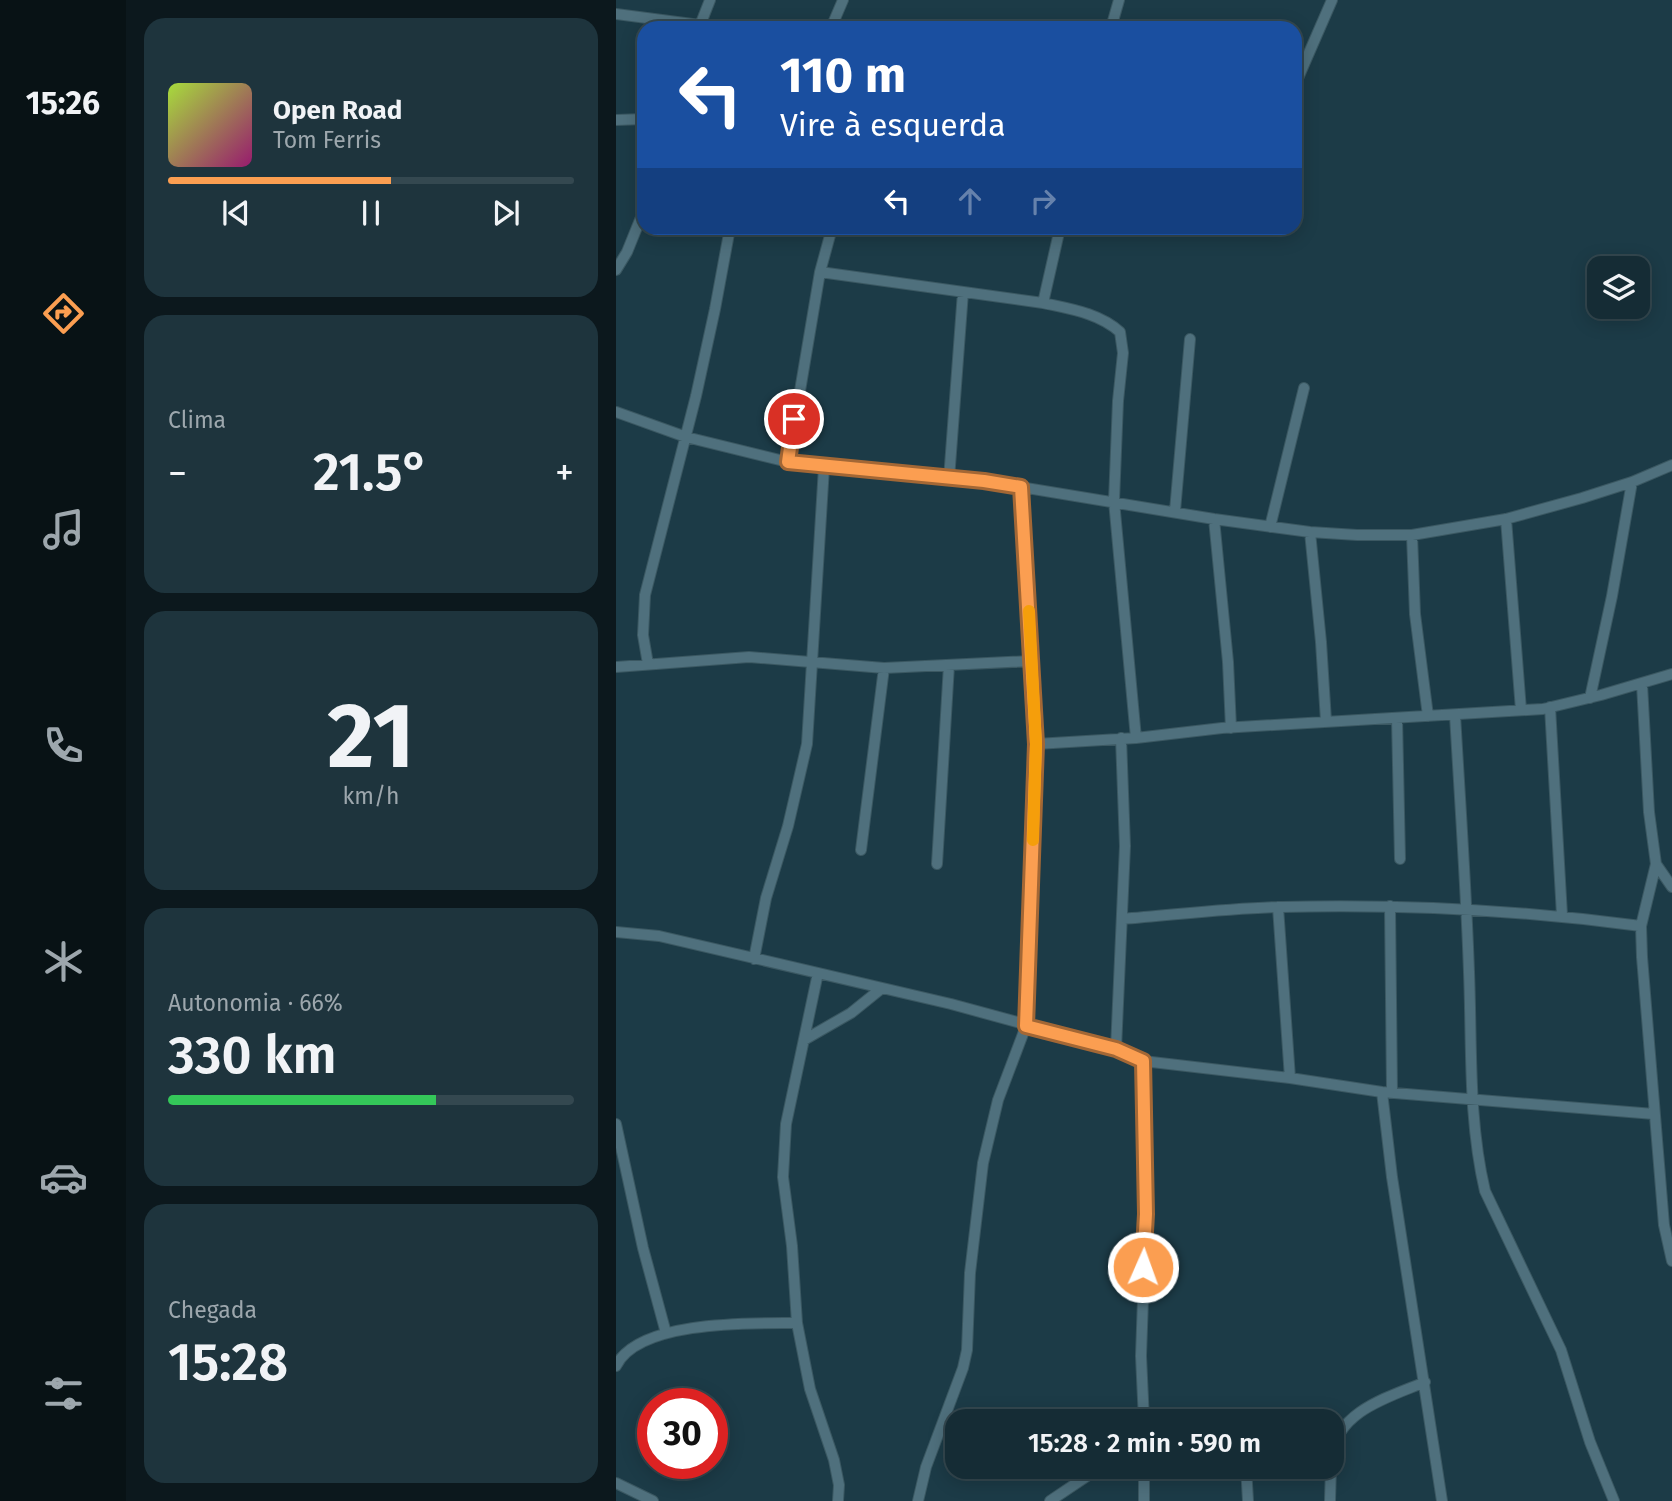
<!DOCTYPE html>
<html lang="pt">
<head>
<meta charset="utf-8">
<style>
  :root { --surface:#152c35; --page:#1e343d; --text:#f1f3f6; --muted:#9da7ad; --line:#344850; --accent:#fb9e51 }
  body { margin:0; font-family:"Fira Sans",sans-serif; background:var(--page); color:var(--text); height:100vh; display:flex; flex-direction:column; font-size:26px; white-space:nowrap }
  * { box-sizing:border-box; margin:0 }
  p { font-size:23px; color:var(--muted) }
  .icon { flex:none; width:38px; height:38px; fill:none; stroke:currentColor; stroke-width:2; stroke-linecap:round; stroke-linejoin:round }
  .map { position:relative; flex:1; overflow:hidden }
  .sheet { display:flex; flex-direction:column; gap:18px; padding:18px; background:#0c181d; width:490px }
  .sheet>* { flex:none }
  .top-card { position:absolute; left:21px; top:21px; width:665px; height:214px; border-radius:21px; box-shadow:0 4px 18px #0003,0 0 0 2px var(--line); background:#1a4fa0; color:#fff; overflow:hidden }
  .tools { position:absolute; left:971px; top:256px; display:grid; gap:14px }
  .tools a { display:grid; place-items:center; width:63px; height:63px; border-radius:14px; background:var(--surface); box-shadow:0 4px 18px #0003,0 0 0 2px var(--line); font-size:35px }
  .speed { position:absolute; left:21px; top:1388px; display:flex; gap:14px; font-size:35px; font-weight:700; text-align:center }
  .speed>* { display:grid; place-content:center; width:91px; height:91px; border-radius:50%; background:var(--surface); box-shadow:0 4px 18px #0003,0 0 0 2px var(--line); line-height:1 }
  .speed .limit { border:10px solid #d22; background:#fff; color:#111 }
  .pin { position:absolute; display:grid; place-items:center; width:60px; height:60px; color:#fff; margin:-30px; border:4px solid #fff; border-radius:50%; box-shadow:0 2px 7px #0007 }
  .me { position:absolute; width:77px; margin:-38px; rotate:2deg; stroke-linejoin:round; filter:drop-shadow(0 0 5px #0008) }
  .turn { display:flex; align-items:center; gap:24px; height:147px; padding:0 28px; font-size:32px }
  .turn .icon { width:91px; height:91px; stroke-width:2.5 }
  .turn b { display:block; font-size:49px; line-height:60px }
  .lanes { display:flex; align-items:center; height:66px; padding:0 28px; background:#0003; justify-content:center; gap:35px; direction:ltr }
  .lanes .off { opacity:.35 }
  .big { font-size:52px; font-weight:600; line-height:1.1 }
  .sheet .tile { flex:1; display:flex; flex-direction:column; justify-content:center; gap:10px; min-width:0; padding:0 24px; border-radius:21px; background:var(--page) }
  .sheet .dial { align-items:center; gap:0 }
  .dial b { font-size:91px; line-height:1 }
  .song { display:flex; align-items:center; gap:21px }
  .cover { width:84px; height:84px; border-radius:10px; background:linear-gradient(135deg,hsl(80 70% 55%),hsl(320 70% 35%)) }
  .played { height:7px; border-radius:4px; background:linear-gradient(90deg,var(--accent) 55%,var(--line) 55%) }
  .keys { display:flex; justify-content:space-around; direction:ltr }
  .heat { display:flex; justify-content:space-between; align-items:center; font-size:38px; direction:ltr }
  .charge { height:10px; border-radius:5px; background:linear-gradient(90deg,#34c759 66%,var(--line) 0) }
  .trip { position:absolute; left:329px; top:1409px; width:399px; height:70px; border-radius:21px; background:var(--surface); box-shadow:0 4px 18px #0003,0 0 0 2px var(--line); font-weight:600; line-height:70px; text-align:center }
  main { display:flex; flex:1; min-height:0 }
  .dock { display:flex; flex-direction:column; width:126px; justify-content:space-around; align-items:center; background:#081215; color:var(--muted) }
  .dock .icon { width:49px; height:49px }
  .dock .current { color:var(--accent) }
  .dock b { font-size:32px; color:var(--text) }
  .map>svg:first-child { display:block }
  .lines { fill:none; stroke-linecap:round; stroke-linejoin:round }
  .street-casing { stroke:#3b5862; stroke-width:12 }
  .street { stroke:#4f707d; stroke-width:10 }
  .route-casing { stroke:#a36735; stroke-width:18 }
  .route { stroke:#fb9e51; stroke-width:12 }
  .slow { stroke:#f59e0b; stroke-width:12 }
</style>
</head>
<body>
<main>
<nav class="dock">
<b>15:26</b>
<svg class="icon current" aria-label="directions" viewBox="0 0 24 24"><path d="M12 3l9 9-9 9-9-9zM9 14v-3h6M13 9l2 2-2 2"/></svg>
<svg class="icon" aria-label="music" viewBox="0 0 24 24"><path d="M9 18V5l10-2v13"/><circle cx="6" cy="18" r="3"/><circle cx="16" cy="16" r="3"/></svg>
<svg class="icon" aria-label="phone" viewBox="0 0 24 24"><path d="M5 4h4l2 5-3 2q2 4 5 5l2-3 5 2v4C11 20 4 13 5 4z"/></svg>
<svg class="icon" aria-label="climate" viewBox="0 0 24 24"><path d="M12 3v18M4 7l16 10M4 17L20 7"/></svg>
<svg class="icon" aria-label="car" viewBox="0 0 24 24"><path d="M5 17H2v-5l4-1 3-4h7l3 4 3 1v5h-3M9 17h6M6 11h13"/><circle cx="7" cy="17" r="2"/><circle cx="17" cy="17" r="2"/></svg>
<svg class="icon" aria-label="filters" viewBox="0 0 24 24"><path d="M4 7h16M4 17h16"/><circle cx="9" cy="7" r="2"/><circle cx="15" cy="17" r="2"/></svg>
</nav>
<section class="sheet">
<div class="tile">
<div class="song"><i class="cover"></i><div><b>Open Road</b><p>Tom Ferris</p></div></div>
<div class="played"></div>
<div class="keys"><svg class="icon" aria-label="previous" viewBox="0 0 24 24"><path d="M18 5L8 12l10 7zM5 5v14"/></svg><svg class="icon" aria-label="pause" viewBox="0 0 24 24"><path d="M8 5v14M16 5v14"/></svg><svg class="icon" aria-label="next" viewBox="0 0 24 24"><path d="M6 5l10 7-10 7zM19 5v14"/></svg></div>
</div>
<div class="tile"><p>Clima</p>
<div class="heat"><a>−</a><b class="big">21.5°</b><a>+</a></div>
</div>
<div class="tile dial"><b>21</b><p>km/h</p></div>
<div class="tile"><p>Autonomia · 66%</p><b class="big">330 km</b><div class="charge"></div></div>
<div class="tile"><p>Chegada</p><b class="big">15:28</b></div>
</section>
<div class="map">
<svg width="1056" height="1501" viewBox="0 0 1056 1501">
  <rect width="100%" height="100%" fill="#1c3b47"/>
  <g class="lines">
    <defs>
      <path id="street" d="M0 14 84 25
        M83 28 94 0
        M215 28 227 0
        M495 28 503 0
        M679 85 716 0
        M0 120 28 119
        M0 270 11 252 28 210
        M204 272 427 303C454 309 483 313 504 332L507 353 502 401 498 501 520 738
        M427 303 444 228
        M0 412 70 437 172 462 368 481 598 519 694 532 741 535H796L890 519 966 498 1016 482 1056 465
        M172 462 204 272 216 228
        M333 479 347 292
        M559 511 574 339
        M598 519 612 662 615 728
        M890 519 905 710
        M654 527 688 388
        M694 532 705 642 710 721
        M796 535 799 614 812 716
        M32 664 27 635 29 595 80 396 99 309 114 228
        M0 667 133 657 268 668 415 661
        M1026 684 1033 812 1040 864 1025 926 1026 957 1048 1225 1056 1261
        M974 698 996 596 1016 482
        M934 707 946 915
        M839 715C844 800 850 886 853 972 856 1045 852 1119 869 1191L945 1350 974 1442 998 1501
        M781 718 784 859
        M420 744 520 738 606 728 927 709 985 695 1056 674
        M245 850 268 668
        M321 864 333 665
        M1040 864 1056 887
        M774 906 776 1092
        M662 907 674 1078
        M506 919C559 915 612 908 665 907 786 904 905 910 1025 926
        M0 932 43 936 335 1004 500 1049 527 1061 674 1078 766 1092 1038 1114
        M138 959 150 898 172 826 191 744 208 467
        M202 973 170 1124 167 1177 176 1246 181 1323 194 1389 218 1460 223 1485 222 1501
        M188 1040 235 1013 266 988
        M500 1049 509 846 505 738
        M527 1061 530 1214 525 1356 528 1421
        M766 1092 776 1177 826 1501
        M0 1124 27 1248 50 1333
        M0 1366C22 1320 136 1323 181 1323
        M635 1421H663
        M716 1456C721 1411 773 1397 809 1382
        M630 1466 632 1501
        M0 1483 37 1501
        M302 1501 310 1467 347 1368 351 1350 354 1273 367 1163 382 1100 410 1026 420 744 405 487
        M434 1501 486 1466
        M528 1501V1466
        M714 1501 715 1466"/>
    </defs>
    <use href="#street" class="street-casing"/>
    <use href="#street" class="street"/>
  </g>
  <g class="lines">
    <defs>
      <path id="route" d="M178 419 172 462 368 481 405 487 420 744 410 1026 500 1049 527 1061 530 1214 527 1267"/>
    </defs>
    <use href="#route" class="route-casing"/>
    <use href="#route" class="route"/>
    <path class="slow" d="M413 611 420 744 417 840"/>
  </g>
</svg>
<div class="tools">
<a><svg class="icon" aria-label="layers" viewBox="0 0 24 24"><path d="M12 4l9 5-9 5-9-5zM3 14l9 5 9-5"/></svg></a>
</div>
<div class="speed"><div class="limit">30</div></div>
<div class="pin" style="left:178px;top:419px;background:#d93025"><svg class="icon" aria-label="arrive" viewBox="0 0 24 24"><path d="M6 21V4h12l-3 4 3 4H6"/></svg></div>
<svg class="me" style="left:527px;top:1267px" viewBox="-20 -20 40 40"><circle r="17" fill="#fb9e51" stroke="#fff" stroke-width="3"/><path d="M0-11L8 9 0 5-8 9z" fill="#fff"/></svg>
<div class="trip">15:28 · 2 min · 590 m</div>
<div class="top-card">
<div class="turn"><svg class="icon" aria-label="left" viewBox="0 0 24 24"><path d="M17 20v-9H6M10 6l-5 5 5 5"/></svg><div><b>110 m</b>Vire à esquerda</div></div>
<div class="lanes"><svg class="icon" aria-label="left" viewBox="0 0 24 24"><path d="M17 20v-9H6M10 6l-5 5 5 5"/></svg><svg class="icon off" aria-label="ahead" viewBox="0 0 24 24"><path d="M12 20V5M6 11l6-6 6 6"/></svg><svg class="icon off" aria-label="right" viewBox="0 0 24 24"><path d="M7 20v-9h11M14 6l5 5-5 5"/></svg></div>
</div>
</div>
</main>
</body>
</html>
